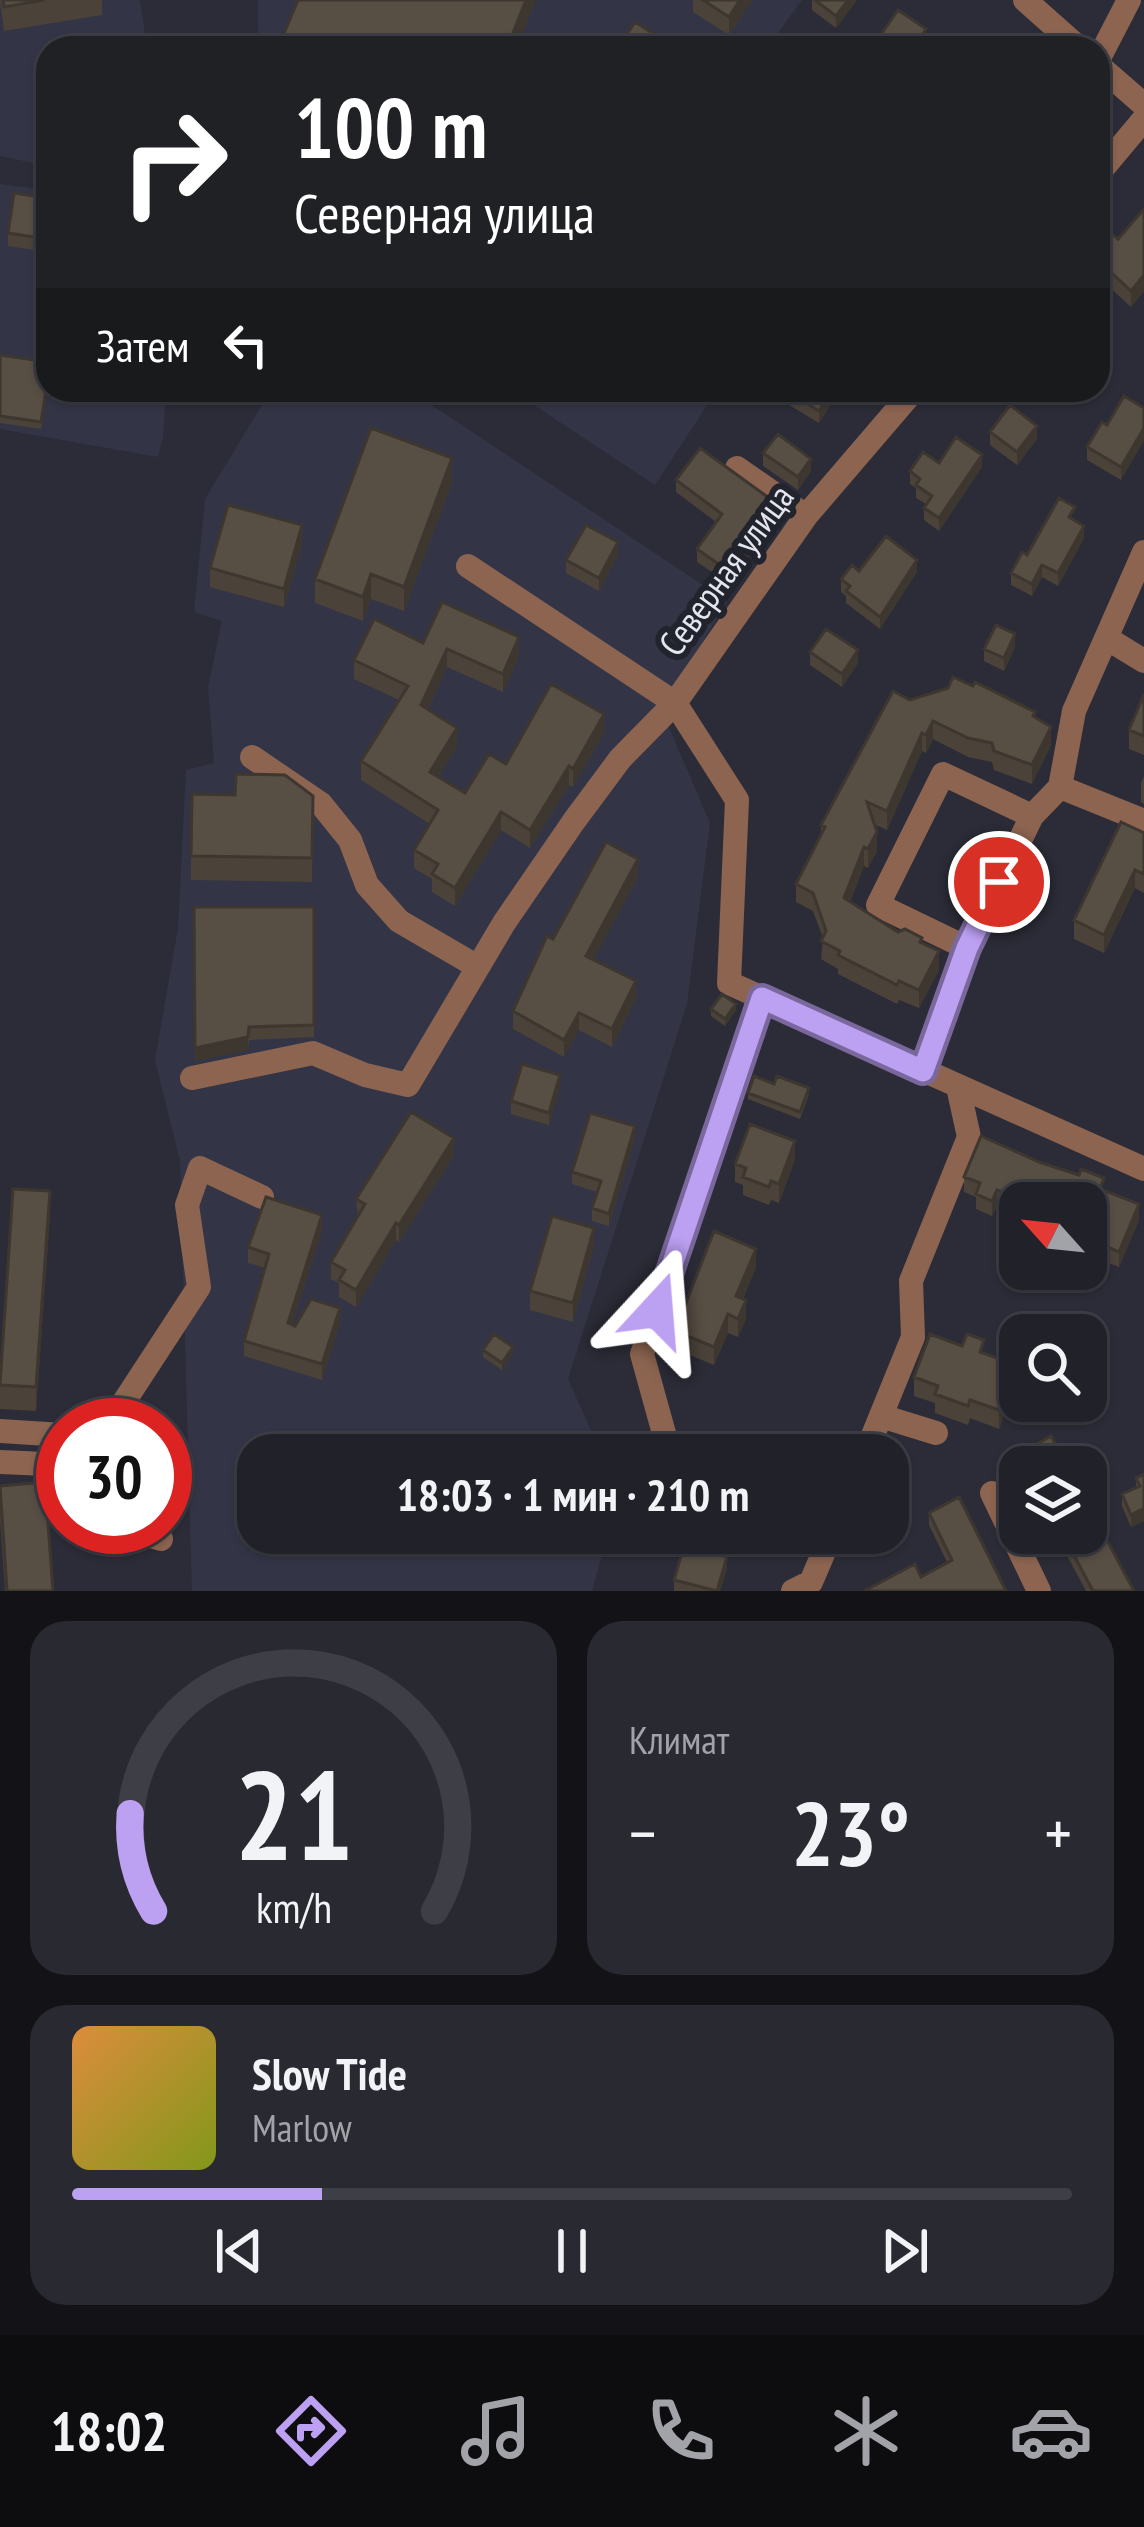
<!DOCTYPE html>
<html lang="ru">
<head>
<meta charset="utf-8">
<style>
  :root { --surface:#202129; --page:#282931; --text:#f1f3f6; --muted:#a2a3a8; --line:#3d3e46; --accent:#bca0f2 }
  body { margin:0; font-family:"PT Sans Narrow",sans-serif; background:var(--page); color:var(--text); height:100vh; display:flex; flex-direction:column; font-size:45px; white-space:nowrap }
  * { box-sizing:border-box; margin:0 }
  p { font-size:39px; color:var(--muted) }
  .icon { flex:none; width:66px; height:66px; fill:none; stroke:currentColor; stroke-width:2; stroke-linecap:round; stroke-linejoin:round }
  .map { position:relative; height:1591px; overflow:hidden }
  .sheet { display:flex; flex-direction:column; gap:30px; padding:30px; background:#121217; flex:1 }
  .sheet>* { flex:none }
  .banner { position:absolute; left:36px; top:36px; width:1074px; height:366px; border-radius:36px; box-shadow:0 3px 9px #0004,0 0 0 3px var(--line); background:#202124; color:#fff; overflow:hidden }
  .needle { width:78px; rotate:297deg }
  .tools { position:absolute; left:999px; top:1182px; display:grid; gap:24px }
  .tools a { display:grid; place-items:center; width:108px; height:108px; border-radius:24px; background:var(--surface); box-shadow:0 3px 9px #0004,0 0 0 3px var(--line); font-size:60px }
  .speed { position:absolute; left:36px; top:1398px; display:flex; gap:24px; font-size:60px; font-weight:700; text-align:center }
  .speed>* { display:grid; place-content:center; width:156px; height:156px; border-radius:50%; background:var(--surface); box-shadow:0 3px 9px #0004,0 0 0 3px var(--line); line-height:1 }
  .speed .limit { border:18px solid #d22; background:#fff; color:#111 }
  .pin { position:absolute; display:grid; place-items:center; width:102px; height:102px; color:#fff; margin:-51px; border:6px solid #fff; border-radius:50%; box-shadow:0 3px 12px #0007 }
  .me { position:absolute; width:132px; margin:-66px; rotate:19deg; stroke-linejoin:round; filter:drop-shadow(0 0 9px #0008) }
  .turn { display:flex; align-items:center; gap:42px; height:252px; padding:0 60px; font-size:54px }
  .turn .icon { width:156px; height:156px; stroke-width:2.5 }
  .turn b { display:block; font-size:84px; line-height:102px }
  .then { display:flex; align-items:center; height:114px; padding:0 60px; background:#0003; gap:24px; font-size:45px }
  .big { font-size:90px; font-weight:700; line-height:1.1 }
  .sheet .tile { flex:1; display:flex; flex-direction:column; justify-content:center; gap:18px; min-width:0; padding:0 42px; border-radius:36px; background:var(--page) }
  .sheet .dial { align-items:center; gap:0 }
  .dial svg { height:312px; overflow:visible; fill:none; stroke:var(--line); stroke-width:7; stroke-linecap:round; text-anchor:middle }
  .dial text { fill:var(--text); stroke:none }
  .song { display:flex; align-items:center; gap:36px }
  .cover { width:144px; height:144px; border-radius:18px; background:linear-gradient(135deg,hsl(30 70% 55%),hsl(70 70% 35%)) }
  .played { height:12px; border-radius:6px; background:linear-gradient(90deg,var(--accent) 25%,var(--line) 25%) }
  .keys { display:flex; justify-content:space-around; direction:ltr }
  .heat { display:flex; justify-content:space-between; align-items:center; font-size:66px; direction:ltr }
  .sheet .tiles { flex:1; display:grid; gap:30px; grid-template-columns:1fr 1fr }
  .tile:last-child { grid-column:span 2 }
  .trip { position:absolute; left:237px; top:1434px; width:672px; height:120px; border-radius:36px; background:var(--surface); box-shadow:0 3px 9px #0004,0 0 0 3px var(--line); font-weight:700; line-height:120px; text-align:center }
  .menu { display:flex; height:192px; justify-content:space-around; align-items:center; background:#0d0d10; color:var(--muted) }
  .menu .icon { width:84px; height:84px }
  .menu .active { color:var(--accent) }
  .menu b { font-size:54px; color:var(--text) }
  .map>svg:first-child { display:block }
  .built { fill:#333546 }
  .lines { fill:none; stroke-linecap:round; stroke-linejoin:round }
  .minor { stroke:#8c6450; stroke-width:24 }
  .wall { fill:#4b433a }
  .shaded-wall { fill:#3d3730 }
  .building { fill:#574e44; stroke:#3d3730; stroke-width:3 }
  .route-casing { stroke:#7a689d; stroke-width:30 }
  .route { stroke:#bca0f2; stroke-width:21 }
  .labels { text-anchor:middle; stroke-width:12; stroke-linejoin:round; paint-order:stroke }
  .street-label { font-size:36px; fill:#e4e5ed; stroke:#21232d }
</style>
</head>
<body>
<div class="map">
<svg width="1144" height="1591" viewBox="0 0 1144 1591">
  <rect width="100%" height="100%" fill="#2b2c37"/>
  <path class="built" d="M0 0H140L147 48H48V166L0 156Z
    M258 0H802L767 48H258Z
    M0 184 48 190V390H166L163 437 158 457 0 429Z
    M271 390H409L727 601 662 711 710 823 687 1004 568 1379 602 1455H258V1533H608L592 1591H192L180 1161 155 1060 178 928 186 770 214 763 208 687 222 621 194 612 205 499Z
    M511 390H717L655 485Z"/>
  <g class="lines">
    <path class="minor" d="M1025 0 1079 48
      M1098 60 1129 0
      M1098 65 1144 105
      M1098 174 1144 119
      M737 468 806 516
      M468 566 675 703 737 800 729 983 1144 1169
      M1108 639 1144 661
      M252 757 321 804 350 840 367 885 399 921 478 967
      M1060 787 1144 821
      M967 948 878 905 943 774 1032 816
      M923 1071 967 948 1032 816 1060 787 1074 711 1144 552
      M192 1078 313 1053 365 1075 408 1085 504 923 574 821 620 759 675 703 806 516 914 390
      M881 1416 936 1433
      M94 1425 118 1411 199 1287 187 1205 200 1168 262 1197
      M0 1431 63 1435
      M670 1455 642 1354 762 998
      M865 1455 913 1337 911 1281 969 1137 958 1087
      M0 1462 46 1464 63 1471
      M992 1493 1039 1591
      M118 1527 161 1539
      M645 1534V1533
      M793 1591 811 1582 832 1533"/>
  </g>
  <path class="wall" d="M0 0H102V15L4 31Z
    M693 0H752L729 35 693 12Z
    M812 0H857L836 28 812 10Z
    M1144 191V291L1131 307 1098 277V239H1118L1144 209Z
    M48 198V252L8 246V233Z
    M0 355 48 362V384L41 429 0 423Z
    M786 390H840L819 423 786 403Z
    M1124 396 1121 480 1087 460V447L1107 425Z
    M990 432 1037 439 1017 465 990 445Z
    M763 453 811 471 798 490 763 466Z
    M939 463 982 467 939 531 924 520V508L926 504 916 498V488L910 484V471Z
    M676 480 776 515 730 584 697 562V549L716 522 676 492Z
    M452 482 404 611 371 599 363 621 315 603V579Z
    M1074 520 1084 538 1058 586 1042 577 1032 596 1011 585V573L1027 555Z
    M302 544 284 607 210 587V568Z
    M618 555 599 591 566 573V560Z
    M859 571 917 572 880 629 846 603V596L841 592V579Z
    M423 643 519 656 503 692 447 667 428 709 457 746 438 777 465 793 506 764 604 732 573 787 569 785 530 848 501 830 455 906 432 892V879L414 868V850L430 824 361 780V761L399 700 354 679V660Z
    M1015 647 1004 671 984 661V649Z
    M810 652 858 663 842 687 810 665Z
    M1144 694V755L1129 749V730Z
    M910 700 1035 717 1051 745 1032 784 994 770 992 762 968 757 933 739 926 753 922 751 887 830 874 824 877 851 868 868 864 866 850 902 898 932 922 943 939 970 919 1008 899 1000 897 1004 838 974V969L821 959 823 938 813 911 796 902V884L821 834V825Z
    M1144 776V804L1141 802V783Z
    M313 796 312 882 191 880V856Z
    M1144 833V893L1135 888 1104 953 1074 939V920Z
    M638 877 593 959 636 998 612 1047 579 1030 564 1057 513 1029V1011L553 939Z
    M194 907H314V1037L249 1040 248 1050 195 1061Z
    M711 1009 736 1010 725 1026 711 1016Z
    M560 1087 549 1125 511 1114V1101Z
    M748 1093 809 1094 800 1119 748 1099Z
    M635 1139 609 1226 592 1221V1208L597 1192 572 1184V1172Z
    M454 1155 399 1242 396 1240 356 1307 339 1297V1283L331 1279V1262L358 1216 356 1199Z
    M795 1159 779 1203 771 1200 769 1205 743 1195V1185L735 1182V1164Z
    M964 1177 1104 1190 1139 1220 1119 1267 1086 1254V1203H1020V1215L997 1206 992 1216 976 1209V1197L964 1192Z
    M50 1215 36 1411 0 1409V1374Z
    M322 1230 292 1325 340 1323 322 1380 244 1356V1341L265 1268 248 1263V1247Z
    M594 1246 573 1322 530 1310V1291Z
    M756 1267 743 1299 746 1319 738 1337 728 1333 714 1365 675 1349V1331Z
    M483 1350 513 1353 502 1370 483 1357Z
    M984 1353 1015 1383 999 1429 970 1418 968 1425 935 1413V1403L914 1396V1377Z
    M1144 1474V1521L1131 1527 1122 1506V1494L1136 1488V1478Z
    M0 1486 53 1591H5L0 1519Z
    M929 1513 1006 1591 921 1577 947 1562 929 1525Z
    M1055 1533H1086L1134 1591H1086Z
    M727 1569 720 1591H674V1580Z"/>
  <path class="shaded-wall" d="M526 0H536L517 48H507Z
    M740 0H752L729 35V17Z
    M848 0H857L836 28V16Z
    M926 29V42L921 48H913Z
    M1144 275V291L1131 307V291Z
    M832 390H840L819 423V411Z
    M1037 426V439L1017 465V452Z
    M1144 428V441L1121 480V467Z
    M982 455V467L939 531V518Z
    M452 458V482L404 611V587Z
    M811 459V471L798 490V477Z
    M776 503V515L730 584V572Z
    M302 525V544L284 607V589Z
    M1084 526V538L1058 586V573Z
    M618 542V555L599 591V578Z
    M917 560V572L880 629V617Z
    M1042 565V577L1032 596V584Z
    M371 574V599L363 621V597Z
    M1015 634V647L1004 671V658Z
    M519 637V656L503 692V674Z
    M447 649V667L421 723V705Z
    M858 650V663L842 687V674Z
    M604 714V732L573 787V769Z
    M933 721V739L926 753V735Z
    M1051 727V745L1032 784V765Z
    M457 728V746L430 790V772Z
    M922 733V751L887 830V811Z
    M569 766V785L530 848V830Z
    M501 812V830L455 906V888Z
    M877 832V851L868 868V849Z
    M864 847V866L844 917V898Z
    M638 859V877L586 973V956Z
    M1135 870V888L1104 953V935Z
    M939 951V970L919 1008V990Z
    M636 981V998L612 1047V1029Z
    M736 1004V1010L725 1026V1019Z
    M579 1013V1030L564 1057V1040Z
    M248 1037V1050L195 1061V1048Z
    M560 1075V1087L549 1125V1113Z
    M635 1126V1139L609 1226V1214Z
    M454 1138V1155L399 1242V1225Z
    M795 1141V1159L779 1203V1184Z
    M997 1190V1206L992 1216V1201Z
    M50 1191V1215L36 1411V1387Z
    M1139 1204V1220L1119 1267V1252Z
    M322 1215V1230L288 1338V1323Z
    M396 1223V1240L356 1307V1290Z
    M594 1228V1246L573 1322V1303Z
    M756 1249V1267L736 1315V1296Z
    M746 1300V1319L738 1337V1319Z
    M340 1308V1323L322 1380V1364Z
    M728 1314V1333L714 1365V1347Z
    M513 1347V1353L502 1370V1363Z
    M1015 1364V1383L999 1429V1410Z
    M1144 1508V1521L1131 1527V1515Z
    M727 1557V1569L720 1591H717Z"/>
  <path class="building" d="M3 0H44L4 7Z
    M298 0H526L507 48H278Z
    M703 0H740L729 17Z
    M815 0H848L836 16Z
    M898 10 926 29 913 48H890L878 39Z
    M635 22 676 48H618Z
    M14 193 48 198V239L8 233Z
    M1144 209V275L1131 291 1098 260V239L1107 229 1118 239Z
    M0 355 48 362V378L41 422 0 416Z
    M786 390H832L819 411Z
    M1124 396 1144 408V428L1121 467 1087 447 1102 422 1107 425Z
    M1010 405 1037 426 1017 452 990 432Z
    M371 428 452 458 404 587 371 574 363 597 315 579Z
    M778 434 811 459 798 477 763 453Z
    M956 437 982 455 939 518 924 508 932 496 916 485 920 479 910 471 923 452 939 463Z
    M700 448 776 503 730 572 697 549 722 514 676 480Z
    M1059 498 1075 507 1069 517 1084 526 1058 573 1042 565 1032 584 1011 573 1022 552 1027 555Z
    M228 505 302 525 284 589 210 568Z
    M586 525 618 542 599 578 566 560Z
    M886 536 917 560 880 617 846 591 850 586 841 579 852 565 859 571Z
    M442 602 519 637 503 674 447 649 421 705 457 728 430 772 465 793 489 754 506 764 551 684 604 714 573 769 569 766 530 830 501 812 455 888 432 874 438 864 414 850 438 810 361 761 408 686 354 660 374 619 423 643Z
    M996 625 1015 634 1004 658 984 649Z
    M826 629 858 650 842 674 810 652Z
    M953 677 973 686 975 682 1035 712 1033 716 1051 727 1032 765 994 751 992 743 968 738 933 721 926 735 922 733 887 811 867 802 877 832 868 849 864 847 844 898 898 932 905 929 922 938 920 942 939 951 919 990 899 981 897 985 838 955 840 951 821 941 826 931 813 893 796 884 825 827 821 825 893 691 910 700 948 688Z
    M1144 694V736L1129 730Z
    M236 774 285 775 313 796 312 858 191 856 192 794 235 795Z
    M1121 822 1144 833V874L1135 870 1104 935 1074 920Z
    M606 842 638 859 586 956 636 981 612 1029 579 1013 564 1040 513 1011 547 936 553 939Z
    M194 907H314V1025L249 1027 248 1037 195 1048Z
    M722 994 736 1004 725 1019 711 1009Z
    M522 1064 560 1075 549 1113 511 1101Z
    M754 1076 774 1084 777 1076 809 1088 800 1112 748 1093Z
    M411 1112 454 1138 399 1225 396 1223 356 1290 339 1280 345 1270 331 1262 365 1204 356 1199Z
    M590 1113 635 1126 609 1214 592 1208 601 1181 572 1172Z
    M750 1124 795 1141 779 1184 771 1181 769 1187 743 1177 746 1168 735 1164Z
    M981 1136 1039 1162 1079 1175 1081 1169 1104 1178 1100 1189 1139 1204 1119 1252 1086 1238V1203H1029L997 1190 992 1201 976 1194 980 1183 964 1177Z
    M13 1189 50 1191 36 1387 0 1385Z
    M266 1197 322 1215 288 1323 295 1326 311 1299 340 1308 322 1364 244 1341 269 1254 248 1247Z
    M552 1216 594 1228 573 1303 530 1291Z
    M714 1231 756 1249 736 1296 746 1300 738 1319 728 1314 714 1347 675 1331Z
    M494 1334 513 1347 502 1363 483 1350Z
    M930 1334 962 1346 967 1334 984 1340 980 1352 1015 1364 999 1410 970 1400 968 1406 935 1394 938 1386 914 1377Z
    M1051 1436 1068 1467H1026L1019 1454Z
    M767 1440 796 1452 794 1455H741L746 1442 763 1449Z
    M1144 1474V1508L1131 1515 1122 1494 1140 1486 1136 1478Z
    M45 1482 53 1591H7L0 1486Z
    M959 1497 1006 1591H864L915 1564 921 1577 952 1560 929 1513Z
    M1086 1501 1134 1591H1093L1062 1533H1086Z
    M684 1545 727 1557 717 1591 674 1580Z"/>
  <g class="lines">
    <defs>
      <path id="route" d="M657 1310 762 998 923 1071 967 948 999 882"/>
    </defs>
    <use href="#route" class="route-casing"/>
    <use href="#route" class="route"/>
  </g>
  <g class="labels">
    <g class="street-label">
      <text transform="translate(726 570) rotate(-54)" y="13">Северная улица</text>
    </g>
  </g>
</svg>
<div class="tools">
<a><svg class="needle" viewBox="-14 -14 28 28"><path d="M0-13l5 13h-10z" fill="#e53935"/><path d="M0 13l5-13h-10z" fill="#a2a3a8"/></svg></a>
<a><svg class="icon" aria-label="search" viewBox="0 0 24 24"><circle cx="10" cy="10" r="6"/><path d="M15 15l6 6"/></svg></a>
<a><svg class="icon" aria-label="layers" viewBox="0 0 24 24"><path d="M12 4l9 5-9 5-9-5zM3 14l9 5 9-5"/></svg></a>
</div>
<div class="speed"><div class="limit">30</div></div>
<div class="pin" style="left:999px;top:882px;background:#d93025"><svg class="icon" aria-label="arrive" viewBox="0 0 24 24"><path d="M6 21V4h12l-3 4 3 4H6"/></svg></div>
<svg class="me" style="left:657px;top:1310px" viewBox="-20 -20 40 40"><path d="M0-17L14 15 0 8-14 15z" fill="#bca0f2" stroke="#fff" stroke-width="4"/></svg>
<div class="trip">18:03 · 1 мин · 210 m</div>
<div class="banner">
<div class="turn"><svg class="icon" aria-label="right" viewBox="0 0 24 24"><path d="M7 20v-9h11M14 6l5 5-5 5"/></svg><div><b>100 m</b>Северная улица</div></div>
<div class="then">Затем<svg class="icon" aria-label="left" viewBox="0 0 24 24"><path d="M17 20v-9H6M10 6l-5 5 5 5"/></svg></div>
</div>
</div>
<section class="sheet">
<div class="tiles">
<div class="tile dial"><svg viewBox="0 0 100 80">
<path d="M14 69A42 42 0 1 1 86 69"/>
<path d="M14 69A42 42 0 0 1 8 44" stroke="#bca0f2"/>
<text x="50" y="56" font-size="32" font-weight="700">21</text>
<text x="50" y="72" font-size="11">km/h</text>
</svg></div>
<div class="tile"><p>Климат</p>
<div class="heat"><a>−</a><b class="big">23°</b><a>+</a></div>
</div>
<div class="tile">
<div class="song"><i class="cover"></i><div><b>Slow Tide</b><p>Marlow</p></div></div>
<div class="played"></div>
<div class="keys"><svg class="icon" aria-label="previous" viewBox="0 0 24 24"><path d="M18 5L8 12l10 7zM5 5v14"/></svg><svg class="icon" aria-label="pause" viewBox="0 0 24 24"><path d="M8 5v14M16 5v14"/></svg><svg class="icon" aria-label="next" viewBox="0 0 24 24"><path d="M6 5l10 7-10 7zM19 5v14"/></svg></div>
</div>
</div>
</section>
<nav class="menu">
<b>18:02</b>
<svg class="icon active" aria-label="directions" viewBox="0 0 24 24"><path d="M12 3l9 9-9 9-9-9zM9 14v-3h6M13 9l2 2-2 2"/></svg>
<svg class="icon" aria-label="music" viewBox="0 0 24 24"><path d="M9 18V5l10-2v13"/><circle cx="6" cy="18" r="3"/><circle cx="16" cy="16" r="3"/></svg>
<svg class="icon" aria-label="phone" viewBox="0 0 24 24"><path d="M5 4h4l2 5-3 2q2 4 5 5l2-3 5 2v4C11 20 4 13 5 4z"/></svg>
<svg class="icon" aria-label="climate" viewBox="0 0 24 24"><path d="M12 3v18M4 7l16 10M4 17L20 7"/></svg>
<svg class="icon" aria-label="car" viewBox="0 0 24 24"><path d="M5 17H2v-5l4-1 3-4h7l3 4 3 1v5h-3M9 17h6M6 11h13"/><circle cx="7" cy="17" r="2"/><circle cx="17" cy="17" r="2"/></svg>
</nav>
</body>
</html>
